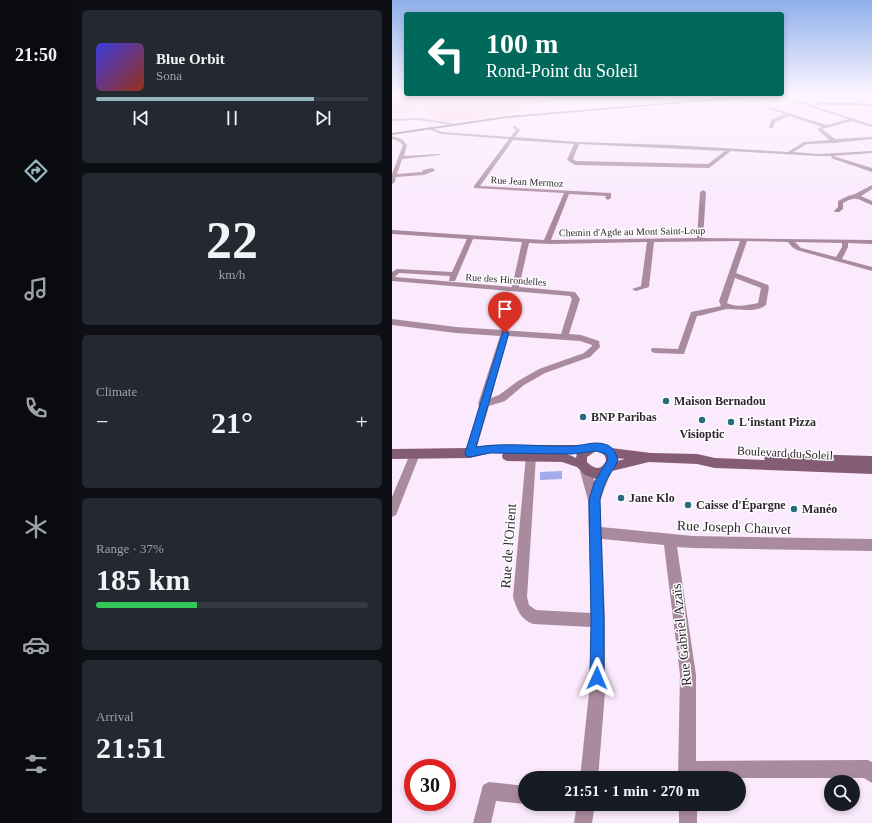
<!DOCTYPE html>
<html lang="en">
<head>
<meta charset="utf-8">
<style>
  :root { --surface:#171b24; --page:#242831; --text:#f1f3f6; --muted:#9ea1a6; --line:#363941; --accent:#96b6bf }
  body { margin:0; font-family:"Times New Roman",serif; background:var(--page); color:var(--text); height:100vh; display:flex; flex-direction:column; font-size:15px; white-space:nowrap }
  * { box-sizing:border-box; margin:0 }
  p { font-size:13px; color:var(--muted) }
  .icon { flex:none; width:22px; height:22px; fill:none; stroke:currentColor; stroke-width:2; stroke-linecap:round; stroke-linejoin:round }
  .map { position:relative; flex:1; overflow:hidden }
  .drawer { display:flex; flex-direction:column; gap:10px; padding:10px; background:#0d0f14; width:320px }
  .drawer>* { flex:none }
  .guide { position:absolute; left:12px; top:12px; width:380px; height:84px; border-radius:4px; box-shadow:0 2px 6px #0003; background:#00695c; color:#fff; overflow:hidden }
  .tools { position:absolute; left:432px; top:775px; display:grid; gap:8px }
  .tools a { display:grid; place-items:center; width:36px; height:36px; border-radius:50%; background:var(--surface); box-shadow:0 2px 6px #0003; font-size:20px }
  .speed { position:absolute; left:12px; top:759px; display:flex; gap:8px; font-size:20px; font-weight:700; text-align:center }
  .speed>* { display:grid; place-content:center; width:52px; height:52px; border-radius:50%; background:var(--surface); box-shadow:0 2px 6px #0003; line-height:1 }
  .speed .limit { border:6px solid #d22; background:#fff; color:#111 }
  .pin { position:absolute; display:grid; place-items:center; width:34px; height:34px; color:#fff; margin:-41px -17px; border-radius:50% 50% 50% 0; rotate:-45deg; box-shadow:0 0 4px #0007 }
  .pin .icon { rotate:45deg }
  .me { position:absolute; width:44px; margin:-22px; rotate:1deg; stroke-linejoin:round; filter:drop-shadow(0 0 3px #0008) }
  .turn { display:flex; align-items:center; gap:14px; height:84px; padding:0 16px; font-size:18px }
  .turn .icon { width:52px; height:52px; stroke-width:2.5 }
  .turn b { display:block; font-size:28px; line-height:34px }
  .big { font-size:30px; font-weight:600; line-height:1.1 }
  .drawer .widget { flex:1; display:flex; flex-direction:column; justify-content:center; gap:6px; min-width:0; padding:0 14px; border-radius:6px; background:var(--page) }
  .drawer .dial { align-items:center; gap:0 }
  .dial b { font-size:52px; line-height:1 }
  .song { display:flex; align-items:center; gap:12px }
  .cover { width:48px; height:48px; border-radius:6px; background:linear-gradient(135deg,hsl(240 70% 55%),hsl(10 70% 35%)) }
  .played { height:4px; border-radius:2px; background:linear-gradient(90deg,var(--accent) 80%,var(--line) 80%) }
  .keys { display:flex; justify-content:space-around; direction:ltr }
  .heat { display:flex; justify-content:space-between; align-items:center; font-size:22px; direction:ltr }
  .charge { height:6px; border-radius:3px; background:linear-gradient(90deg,#34c759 37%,var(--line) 0) }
  .trip { position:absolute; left:126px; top:771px; width:228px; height:40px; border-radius:20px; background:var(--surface); box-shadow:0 2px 6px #0003; font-weight:600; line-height:40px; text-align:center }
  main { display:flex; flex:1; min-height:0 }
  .tabs { display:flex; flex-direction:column; width:72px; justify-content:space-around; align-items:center; background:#090b0e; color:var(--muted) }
  .tabs .icon { width:28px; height:28px }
  .tabs .active { color:var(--accent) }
  .tabs b { font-size:18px; color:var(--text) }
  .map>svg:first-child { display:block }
  .green { fill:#fcccd7 }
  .water { fill:#a4abec }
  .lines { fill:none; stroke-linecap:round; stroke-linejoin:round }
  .street { fill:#a98b9d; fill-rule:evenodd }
  .secondary { fill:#845c74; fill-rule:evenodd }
  .route { fill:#1a73e8; stroke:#114b97 }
  .poi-dot { fill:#276c7c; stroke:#fdfdfd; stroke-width:1.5 }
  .labels { text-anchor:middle; stroke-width:3; stroke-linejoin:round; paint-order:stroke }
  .far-street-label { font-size:10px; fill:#2e262f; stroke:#fdfdfd }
  .poi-label { font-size:12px; font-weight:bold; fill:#2e262f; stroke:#fdfdfd; text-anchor:start }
  .street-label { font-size:12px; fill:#2e262f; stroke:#fdfdfd }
  .near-street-label { font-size:14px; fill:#2e262f; stroke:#fdfdfd }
</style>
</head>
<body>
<main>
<nav class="tabs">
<b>21:50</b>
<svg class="icon active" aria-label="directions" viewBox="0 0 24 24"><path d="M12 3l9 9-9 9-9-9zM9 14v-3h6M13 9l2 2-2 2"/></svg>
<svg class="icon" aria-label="music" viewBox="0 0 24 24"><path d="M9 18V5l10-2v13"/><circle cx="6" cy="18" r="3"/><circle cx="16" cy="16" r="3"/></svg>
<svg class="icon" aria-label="phone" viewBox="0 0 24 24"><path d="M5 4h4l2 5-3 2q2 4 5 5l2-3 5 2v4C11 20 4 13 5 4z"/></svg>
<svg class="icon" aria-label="climate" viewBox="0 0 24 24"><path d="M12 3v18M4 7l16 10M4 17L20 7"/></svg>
<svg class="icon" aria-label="car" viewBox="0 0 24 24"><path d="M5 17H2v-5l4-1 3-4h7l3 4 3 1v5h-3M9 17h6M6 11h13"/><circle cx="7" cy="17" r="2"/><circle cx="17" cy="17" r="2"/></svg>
<svg class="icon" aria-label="filters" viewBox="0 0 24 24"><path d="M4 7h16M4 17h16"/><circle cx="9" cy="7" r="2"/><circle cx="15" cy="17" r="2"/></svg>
</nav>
<section class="drawer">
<div class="widget">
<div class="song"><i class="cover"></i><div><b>Blue Orbit</b><p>Sona</p></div></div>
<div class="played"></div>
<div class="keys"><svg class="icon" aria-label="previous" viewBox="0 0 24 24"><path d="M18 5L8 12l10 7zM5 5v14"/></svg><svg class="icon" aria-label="pause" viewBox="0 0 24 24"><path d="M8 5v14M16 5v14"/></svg><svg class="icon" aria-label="next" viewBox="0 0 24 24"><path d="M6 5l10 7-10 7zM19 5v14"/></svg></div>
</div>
<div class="widget dial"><b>22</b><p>km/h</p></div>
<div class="widget"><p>Climate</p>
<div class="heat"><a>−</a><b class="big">21°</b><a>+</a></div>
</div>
<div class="widget"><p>Range · 37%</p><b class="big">185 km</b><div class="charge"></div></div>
<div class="widget"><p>Arrival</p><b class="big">21:51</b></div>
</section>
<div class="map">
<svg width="480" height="823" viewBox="0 0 480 823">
  <rect width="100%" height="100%" fill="#fbe9fe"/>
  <path class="green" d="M11 93 165 94 174 99 133 106 135 109C118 114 56 127 42 118 39 116 36 112 33 109L0 115V95Z"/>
  <path class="water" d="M170 471V479L148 480V472Z"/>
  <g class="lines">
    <path class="street" d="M206 94H210L209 96 223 97 233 94C226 101 215 99 206 98Z
      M389 95 480 125V127L460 121 430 129 443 139 480 137V139L443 143 415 144 401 152 426 154 480 151V153L441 156 480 168V172L439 158 440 156H426L339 151 317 168 183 165 175 160 182 144 121 140 88 186 219 193V198L216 200 213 198 214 196 177 194 159 240 305 238 308 192 311 190 314 192 311 238 480 240V244L456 243V247L450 259 480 267V271L405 250 400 247 396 242 355 241 344 273 376 285 377 287 374 305C364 313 348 309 337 309 330 309 314 315 305 316L292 354 263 353 260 352 259 350 260 348 286 349 299 312 329 306 327 301 348 241 262 242 257 287 244 291 240 289 249 286 255 242 159 244 137 243 127 287 183 292 188 299 177 334 189 335 207 341 208 347 198 357 153 373 132 385 113 401 97 406 83 453 82 456 78 458 74 456 73 453 87 406 86 404 108 336 64 333 0 325V319L64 327 169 334 180 299 178 296 0 281V272L5 269 60 272 75 239 0 234V230L152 240 172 193 82 188V186L117 139 49 134 37 129V127L50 132 119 137 124 130 121 127 123 126 128 130 123 137 185 142 281 145 396 152 412 142 437 140 425 129 430 127 397 116 383 122 381 128H377L379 120 393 114 377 109V107L435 125 456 119 389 97ZM187 144 333 151 316 164 184 161 181 159ZM81 239 130 242 120 287 3 277 7 273 58 276 57 281H63ZM403 242 450 243V247L444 257 409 248ZM343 278 369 288 366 303C356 305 344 308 335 303ZM116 336 188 341 200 345V346L192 353 147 369 126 381 107 395 99 398Z
      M425 103H467L480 105V107L467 105H424Z
      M26 118 60 123 62 124 60 125 26 120 0 121V119Z
      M0 136 10 139 15 145 12 156 47 154 49 155 10 159 5 174 30 172 31 170 40 168 43 170 42 171 32 175 4 177 3 182 0 184V174L11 145 6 141 0 139Z
      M480 185V189L469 196 480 201V205C466 200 466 195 451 203V209L447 212H443L442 211 446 207V201L456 196 463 194Z
      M23 449 27 451 28 454 4 515 0 517V497L18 454 19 451Z
      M139 451 143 453 144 456 135 597 137 605 144 610 199 613 196 500 188 471 190 468 194 466 198 468 203 482 209 469 213 467 217 469 219 472 208 500 209 527 301 536 480 539V551L301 548 285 547 304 675V761L476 760 480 762V783L472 778H286L288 675 272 545 210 539 213 620V693L206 778H188L197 693 199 627 141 624C128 619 125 609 121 597L134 456 135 453Z
      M97 782 133 786V804L104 801 99 823H81L91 785Z
      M185 804H203L200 823H182Z
      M287 804H305V823H287Z"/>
    <path class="secondary" d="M397 93H404L388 97 371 96 115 118 0 135V133L115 116Z
      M204 443 219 448 259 453 305 454 323 458 373 460 372 458 373 455 377 453 480 456V474L323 468 305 464 257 462 220 471 215 475 204 479 193 475 185 467 170 462 115 461 111 459 110 456 111 453H98L78 458 0 459V449L78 448 98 445H197ZM204 451C210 453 214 454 214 461 209 471 202 469 195 462V457ZM173 453H185L184 458ZM225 458 233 459 225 461Z"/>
  </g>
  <linearGradient id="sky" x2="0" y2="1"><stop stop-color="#8db0ea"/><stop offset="0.45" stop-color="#fdf5ff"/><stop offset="1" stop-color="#fdf5ff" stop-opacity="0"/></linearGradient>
  <rect width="480" height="208" fill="url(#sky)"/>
  <path class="route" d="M111 331H113L117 333 84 447C115 442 148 447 179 446 190 446 202 441 212 444 221 446 223 452 226 459 224 467 220 470 217 476 212 483 210 492 208 500L212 620V678L210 683 205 685 200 683 198 678 199 620 197 500 202 483 216 459 214 454 204 451 180 454 98 453 78 457 74 456 73 453Z"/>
  <g class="poi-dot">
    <circle cx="274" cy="401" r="4"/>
    <circle cx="191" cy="417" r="4"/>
    <circle cx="310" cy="420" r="4"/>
    <circle cx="339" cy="422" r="4"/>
    <circle cx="229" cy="498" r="4"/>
    <circle cx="296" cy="505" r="4"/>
    <circle cx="402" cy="509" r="4"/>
  </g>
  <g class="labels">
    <g class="far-street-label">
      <text transform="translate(135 181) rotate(3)" y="4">Rue Jean Mermoz</text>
      <text transform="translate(240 231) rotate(-1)" y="4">Chemin d'Agde au Mont Saint-Loup</text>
      <text transform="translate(114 279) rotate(4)" y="4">Rue des Hirondelles</text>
    </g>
    <g class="poi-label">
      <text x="282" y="405">Maison Bernadou</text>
      <text x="199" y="421">BNP Paribas</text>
      <text x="347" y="426">L'instant Pizza</text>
      <text x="310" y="438" text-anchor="middle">Visioptic</text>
      <text x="237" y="502">Jane Klo</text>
      <text x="304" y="509">Caisse d'Épargne</text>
      <text x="410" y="513">Manéo</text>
    </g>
    <g class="street-label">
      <text transform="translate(393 453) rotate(3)" y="4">Boulevard du Soleil</text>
    </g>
    <g class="near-street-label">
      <text transform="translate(342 527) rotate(2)" y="5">Rue Joseph Chauvet</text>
      <text transform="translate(116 546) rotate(-86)" y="5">Rue de l'Orient</text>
      <text transform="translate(289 635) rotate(-96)" y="5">Rue Gabriel Azaïs</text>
    </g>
  </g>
</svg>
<div class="tools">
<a><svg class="icon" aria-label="search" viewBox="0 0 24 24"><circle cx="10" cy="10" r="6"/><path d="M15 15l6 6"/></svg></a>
</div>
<div class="speed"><div class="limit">30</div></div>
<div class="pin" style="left:113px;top:333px;background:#d93025"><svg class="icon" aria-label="arrive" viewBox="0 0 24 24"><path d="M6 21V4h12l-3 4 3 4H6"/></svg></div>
<svg class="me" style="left:205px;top:678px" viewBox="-20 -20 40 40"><path d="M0-17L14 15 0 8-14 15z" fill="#1a73e8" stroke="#fff" stroke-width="4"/></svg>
<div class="trip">21:51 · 1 min · 270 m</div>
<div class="guide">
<div class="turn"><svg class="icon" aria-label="left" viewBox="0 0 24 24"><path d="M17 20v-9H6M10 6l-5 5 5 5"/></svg><div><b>100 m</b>Rond-Point du Soleil</div></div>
</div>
</div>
</main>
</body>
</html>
